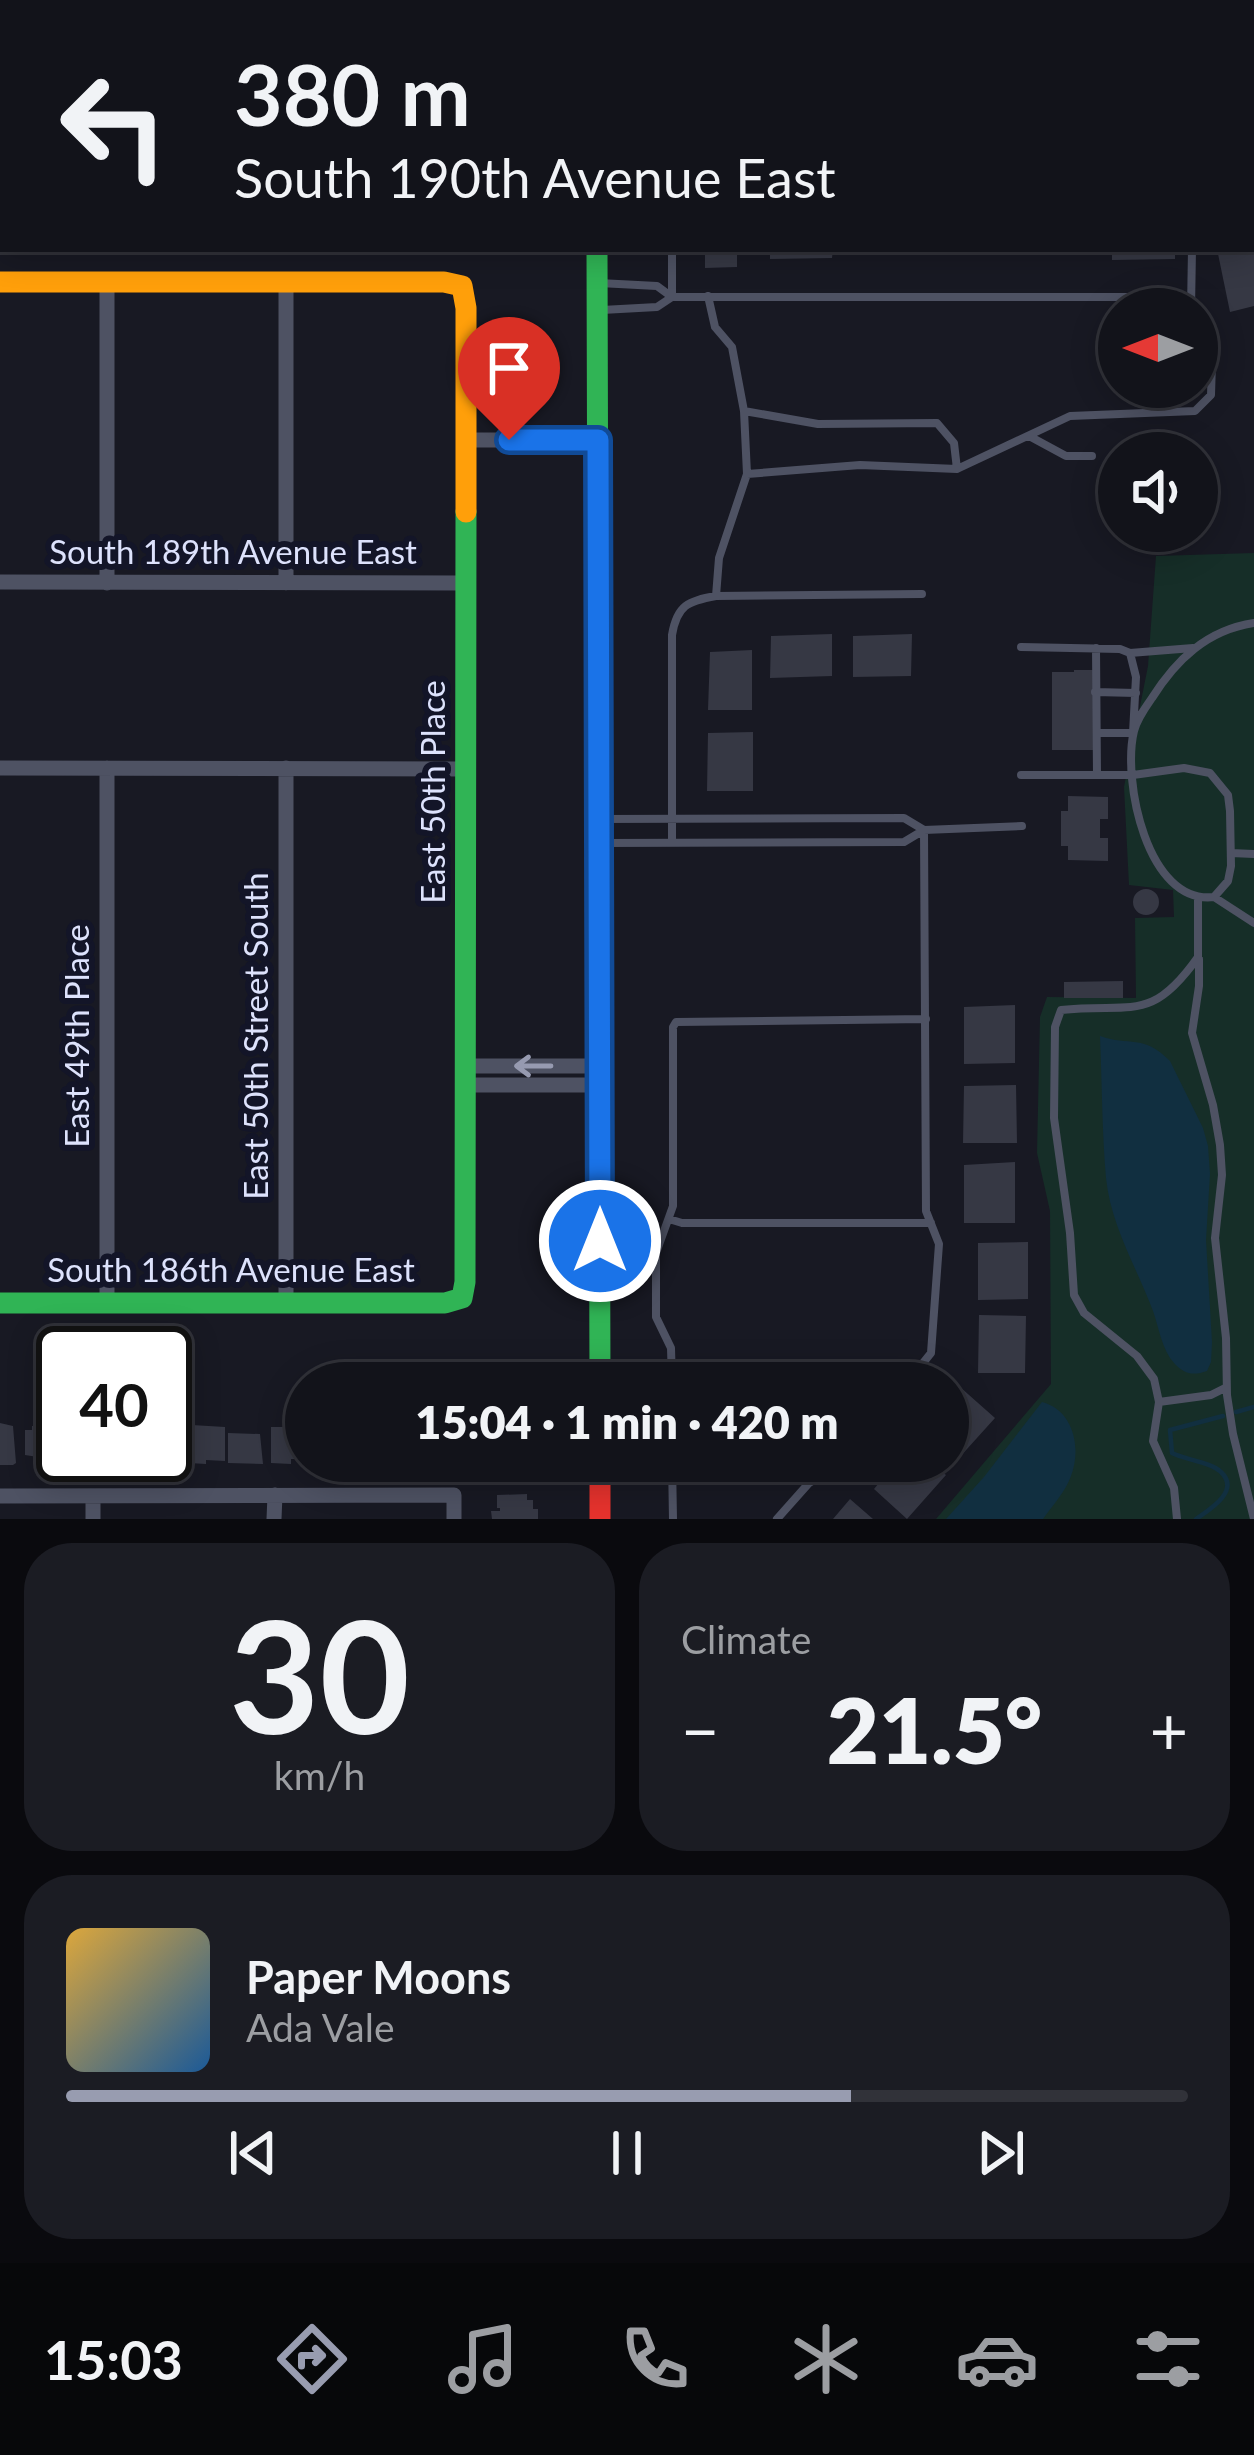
<!DOCTYPE html>
<html lang="en">
<head>
<meta charset="utf-8">
<style>
  :root { --surface:#12131a; --page:#1b1c23; --text:#f1f3f6; --muted:#9c9ea2; --line:#313239; --accent:#989cb0 }
  body { margin:0; font-family:Lato,sans-serif; background:var(--page); color:var(--text); height:100vh; display:flex; flex-direction:column; font-size:45px; white-space:nowrap }
  * { box-sizing:border-box; margin:0 }
  p { font-size:39px; color:var(--muted) }
  .icon { flex:none; width:66px; height:66px; fill:none; stroke:currentColor; stroke-width:2; stroke-linecap:round; stroke-linejoin:round }
  .map { position:relative; height:1519px; overflow:hidden }
  .details { display:flex; flex-direction:column; gap:24px; padding:24px; background:#0a0a0e; flex:1 }
  .details>* { flex:none }
  .guide { position:absolute; left:0px; top:0px; width:1254px; height:252px; box-shadow:0 6px 30px #0003,0 0 0 3px var(--line); background:#12131a; color:var(--text); overflow:hidden }
  .needle { width:78px; rotate:270deg }
  .controls { position:absolute; left:1098px; top:288px; display:grid; gap:24px }
  .controls a { display:grid; place-items:center; width:120px; height:120px; border-radius:50%; background:var(--surface); box-shadow:0 6px 30px #0003,0 0 0 3px var(--line); font-size:60px }
  .speed { position:absolute; left:36px; top:1326px; display:flex; gap:24px; font-size:60px; font-weight:700; text-align:center }
  .speed>* { display:grid; place-content:center; width:156px; height:156px; border-radius:50%; background:var(--surface); box-shadow:0 6px 30px #0003,0 0 0 3px var(--line); line-height:1 }
  .speed .limit { border:6px solid #111; border-radius:18px; background:#fff; color:#111 }
  .pin { position:absolute; display:grid; place-items:center; width:102px; height:102px; color:#fff; margin:-123px -51px; border-radius:50% 50% 50% 0; rotate:-45deg; box-shadow:0 0 12px #0007 }
  .pin .icon { rotate:45deg }
  .me { position:absolute; width:132px; margin:-66px; rotate:0deg; stroke-linejoin:round; filter:drop-shadow(0 0 9px #0008) }
  .turn { display:flex; align-items:center; gap:42px; height:252px; padding:0 36px; font-size:54px }
  .turn .icon { width:156px; height:156px; stroke-width:2.5 }
  .turn b { display:block; font-size:84px; line-height:102px }
  .big { font-size:90px; font-weight:800; line-height:1.1 }
  .details .card { flex:1; display:flex; flex-direction:column; justify-content:center; gap:18px; min-width:0; padding:0 42px; border-radius:48px; background:var(--page) }
  .details .dial { align-items:center; gap:0 }
  .dial b { font-size:156px; line-height:1 }
  .song { display:flex; align-items:center; gap:36px }
  .cover { width:144px; height:144px; border-radius:18px; background:linear-gradient(135deg,hsl(40 70% 55%),hsl(210 70% 35%)) }
  .played { height:12px; border-radius:6px; background:linear-gradient(90deg,var(--accent) 70%,var(--line) 70%) }
  .keys { display:flex; justify-content:space-around; direction:ltr }
  .heat { display:flex; justify-content:space-between; align-items:center; font-size:66px; direction:ltr }
  .details .tiles { flex:1; display:grid; gap:24px; grid-template-columns:1fr 1fr }
  .card:last-child { grid-column:span 2 }
  .trip { position:absolute; left:285px; top:1362px; width:684px; height:120px; border-radius:60px; background:var(--surface); box-shadow:0 6px 30px #0003,0 0 0 3px var(--line); font-weight:800; line-height:120px; text-align:center }
  .tabs { display:flex; height:192px; justify-content:space-around; align-items:center; background:#07080a; color:var(--muted) }
  .tabs .icon { width:84px; height:84px }
  .tabs .active { color:var(--accent) }
  .tabs b { font-size:54px; color:var(--text) }
  .map>svg:first-child { display:block }
  .green { fill:#162e28 }
  .water { fill:#112f40 }
  .lines { fill:none; stroke-linecap:round; stroke-linejoin:round }
  .stream { stroke:#112f40; stroke-width:4.5 }
  .building { fill:#363844 }
  .lane { stroke:#4e5263; stroke-width:8 }
  .street { stroke:#4e5263; stroke-width:15 }
  .fast { stroke:#30b455; stroke-width:21 }
  .slow { stroke:#ff9f0a; stroke-width:21 }
  .jam { stroke:#e5322d; stroke-width:21 }
  .oneway { stroke:#969ab0 }
  .route-casing { stroke:#114b97; stroke-width:30 }
  .route { stroke:#1a73e8; stroke-width:21 }
  .labels { text-anchor:middle; stroke-width:12; stroke-linejoin:round; paint-order:stroke }
  .street-label { font-size:33px; fill:#dde2fc; stroke:#131528 }
</style>
</head>
<body>
<div class="map">
<svg width="1254" height="1519" viewBox="0 0 1254 1519">
  <rect width="100%" height="100%" fill="#181923"/>
  <path class="green" d="M1254 553V1519H936L1051 1384 1050 1211 1037 1153 1040 1017 1047 997 1136 998 1135 918 1174 917 1173 890 1129 885 1124 787 1148 666 1156 556Z"/>
  <path class="water" d="M1100 1036C1130 1047 1142 1033 1170 1061L1203 1128 1208 1146 1210 1174 1206 1240 1212 1342 1211 1362 1207 1371C1193 1376 1184 1374 1174 1363 1162 1350 1159 1328 1153 1311 1136 1266 1111 1226 1106 1178 1102 1131 1102 1083 1100 1036Z
    M1042 1402C1073 1410 1082 1447 1071 1476 1066 1491 1052 1506 1043 1519H946L984 1477Z"/>
  <g class="lines">
    <path class="stream" d="M1236 1412 1254 1407
      M1196 1519C1209 1510 1241 1491 1221 1472 1211 1462 1186 1460 1172 1453L1170 1430 1223 1416"/>
  </g>
  <path class="building" d="M705 249H737V267L705 268Z
    M770 249H833L832 258 770 259Z
    M954 249H1014V255H954Z
    M1033 249H1096V254H1033Z
    M1112 249H1175V259L1112 260Z
    M1217 249H1254V306L1230 312Z
    M832 634V676L770 678 771 636Z
    M912 634 911 676 853 677V636Z
    M752 650V710H708L710 652Z
    M1074 670H1093V750H1052V672H1074Z
    M753 732V791H707L708 733Z
    M1068 796 1108 797V819H1100V838H1108V861L1068 860V846H1061V811H1068Z
    M1133 902a13 13 0 1 1 26 0a13 13 0 1 1-26 0Z
    M1123 981V998H1064V982Z
    M1015 1005V1063L964 1064V1007Z
    M1016 1085 1017 1143H963L964 1086Z
    M1015 1162V1223H964V1165Z
    M1028 1242V1299L978 1300V1243Z
    M979 1315 1026 1316 1025 1373H978Z
    M960 1387 995 1418 958 1459 948 1450V1402Z
    M0 1423 13 1426 16 1463 13 1465H0Z
    M286 1424 304 1427V1459H291V1464L271 1463V1427H286Z
    M43 1425V1430L58 1431V1465H44V1458L25 1455V1430H32V1426Z
    M192 1425 225 1427V1461L206 1460V1464L189 1463Z
    M169 1428H180V1464H148V1455H165V1430Z
    M228 1433 260 1434 263 1464 228 1463Z
    M478 1461H516L493 1485 479 1469 482 1465Z
    M897 1461H929L946 1475 907 1519 874 1489Z
    M527 1494V1500H533V1509H538V1519H492L491 1511H500V1508H497V1495Z
    M850 1499 873 1519H833Z"/>
  <g class="lines">
    <path class="lane" d="M1251 67H1254
      M1251 197 1254 196
      M599 283 657 286 672 297
      M672 295V249
      M708 296 715 327 732 347 744 411 747 474 719 558 716 596
      M1191 309 1192 249
      M602 310 657 307 672 297H1191
      M744 411 818 424 937 423 954 443 957 469
      M1029 436 1066 456H1092
      M747 474 860 465 957 469 1070 416 1195 411 1211 395 1212 362 1197 342
      M1021 647 1120 649 1130 653 1136 677 1133 733H1097
      M1096 648 1097 775
      M1130 653 1193 648
      M1095 692 1136 693
      M1021 775H1133L1184 768 1210 773 1228 795 1230 811 1231 866 1228 881 1214 897C1147 905 1122 780 1134 731 1137 719 1145 708 1152 698 1176 660 1207 630 1254 623
      M599 819 904 818 924 830
      M601 843 904 842 924 830 1022 826
      M672 843V635C677 605 688 601 716 596L922 594
      M1231 853 1254 854
      M1214 897 1254 923
      M1199 959V986L1192 1033 1213 1105 1220 1145 1222 1175 1215 1238 1226 1338 1227 1395 1233 1434 1254 1519
      M669 1219 682 1223H931
      M672 1383 671 1348 656 1317V1253L673 1206V1027L676 1022 926 1019
      M907 1383 931 1353 939 1244 926 1211 924 830
      M1159 1402 1211 1395 1225 1388
      M672 1461 673 1519
      M777 1519 809 1483 844 1461
      M1177 1519 1174 1488 1153 1441 1159 1402 1154 1379 1137 1356 1084 1313 1074 1295 1070 1233 1054 1118 1055 1027 1061 1010C1131 1002 1150 1025 1198 957V897"/>
    <path class="street" d="M17 0V3
      M0 102H3
      M107 282V583
      M286 282V583
      M465 440H597
      M0 582 466 583
      M0 768 466 769
      M107 768V1303
      M286 768V1303
      M466 1066H600
      M466 1085H600
      M0 1496 454 1495V1519
      M93 1496V1519
      M274 1519 275 1495"/>
    <path class="fast" d="M597 0V3
      M597 249 600 1383
      M0 1303H445L462 1298 465 1282 466 512"/>
    <path class="slow" d="M0 282H444L462 286 466 308V512"/>
    <path class="jam" d="M600 1461V1519"/>
  </g>
  <defs><path id="oneway-shaft" d="M-6 0H5M1.5-3L5.5 0L1.5 3" fill="none" stroke-width="1.6" stroke-linecap="round" stroke-linejoin="round" transform="scale(3)"/></defs>
  <use class="oneway" href="#oneway-shaft" transform="translate(533 1066) rotate(180)"/>
  <g class="lines">
    <defs>
      <path id="route" d="M509 440H598L600 1241"/>
    </defs>
    <use href="#route" class="route-casing"/>
    <use href="#route" class="route"/>
  </g>
  <g class="labels">
    <g class="street-label">
      <text x="233" y="564">South 189th Avenue East</text>
      <text transform="translate(433 792) rotate(-90)" y="12">East 50th Place</text>
      <text transform="translate(77 1036) rotate(-90)" y="12">East 49th Place</text>
      <text transform="translate(256 1036) rotate(-90)" y="12">East 50th Street South</text>
      <text x="231" y="1282">South 186th Avenue East</text>
    </g>
  </g>
</svg>
<div class="controls">
<a><svg class="needle" viewBox="-14 -14 28 28"><path d="M0-13l5 13h-10z" fill="#e53935"/><path d="M0 13l5-13h-10z" fill="#9c9ea2"/></svg></a>
<a><svg class="icon" aria-label="sound" viewBox="0 0 24 24"><path d="M4 9h4l5-4v14l-5-4H4zM17 9q2 3 0 6"/></svg></a>
</div>
<div class="speed"><div class="limit">40</div></div>
<div class="pin" style="left:509px;top:440px;background:#d93025"><svg class="icon" aria-label="arrive" viewBox="0 0 24 24"><path d="M6 21V4h12l-3 4 3 4H6"/></svg></div>
<svg class="me" style="left:600px;top:1241px" viewBox="-20 -20 40 40"><circle r="17" fill="#1a73e8" stroke="#fff" stroke-width="3"/><path d="M0-11L8 9 0 5-8 9z" fill="#fff"/></svg>
<div class="trip">15:04 · 1 min · 420 m</div>
<div class="guide">
<div class="turn"><svg class="icon" aria-label="left" viewBox="0 0 24 24"><path d="M17 20v-9H6M10 6l-5 5 5 5"/></svg><div><b>380 m</b>South 190th Avenue East</div></div>
</div>
</div>
<section class="details">
<div class="tiles">
<div class="card dial"><b>30</b><p>km/h</p></div>
<div class="card"><p>Climate</p>
<div class="heat"><a>−</a><b class="big">21.5°</b><a>+</a></div>
</div>
<div class="card">
<div class="song"><i class="cover"></i><div><b>Paper Moons</b><p>Ada Vale</p></div></div>
<div class="played"></div>
<div class="keys"><svg class="icon" aria-label="previous" viewBox="0 0 24 24"><path d="M18 5L8 12l10 7zM5 5v14"/></svg><svg class="icon" aria-label="pause" viewBox="0 0 24 24"><path d="M8 5v14M16 5v14"/></svg><svg class="icon" aria-label="next" viewBox="0 0 24 24"><path d="M6 5l10 7-10 7zM19 5v14"/></svg></div>
</div>
</div>
</section>
<nav class="tabs">
<b>15:03</b>
<svg class="icon active" aria-label="directions" viewBox="0 0 24 24"><path d="M12 3l9 9-9 9-9-9zM9 14v-3h6M13 9l2 2-2 2"/></svg>
<svg class="icon" aria-label="music" viewBox="0 0 24 24"><path d="M9 18V5l10-2v13"/><circle cx="6" cy="18" r="3"/><circle cx="16" cy="16" r="3"/></svg>
<svg class="icon" aria-label="phone" viewBox="0 0 24 24"><path d="M5 4h4l2 5-3 2q2 4 5 5l2-3 5 2v4C11 20 4 13 5 4z"/></svg>
<svg class="icon" aria-label="climate" viewBox="0 0 24 24"><path d="M12 3v18M4 7l16 10M4 17L20 7"/></svg>
<svg class="icon" aria-label="car" viewBox="0 0 24 24"><path d="M5 17H2v-5l4-1 3-4h7l3 4 3 1v5h-3M9 17h6M6 11h13"/><circle cx="7" cy="17" r="2"/><circle cx="17" cy="17" r="2"/></svg>
<svg class="icon" aria-label="filters" viewBox="0 0 24 24"><path d="M4 7h16M4 17h16"/><circle cx="9" cy="7" r="2"/><circle cx="15" cy="17" r="2"/></svg>
</nav>
</body>
</html>
